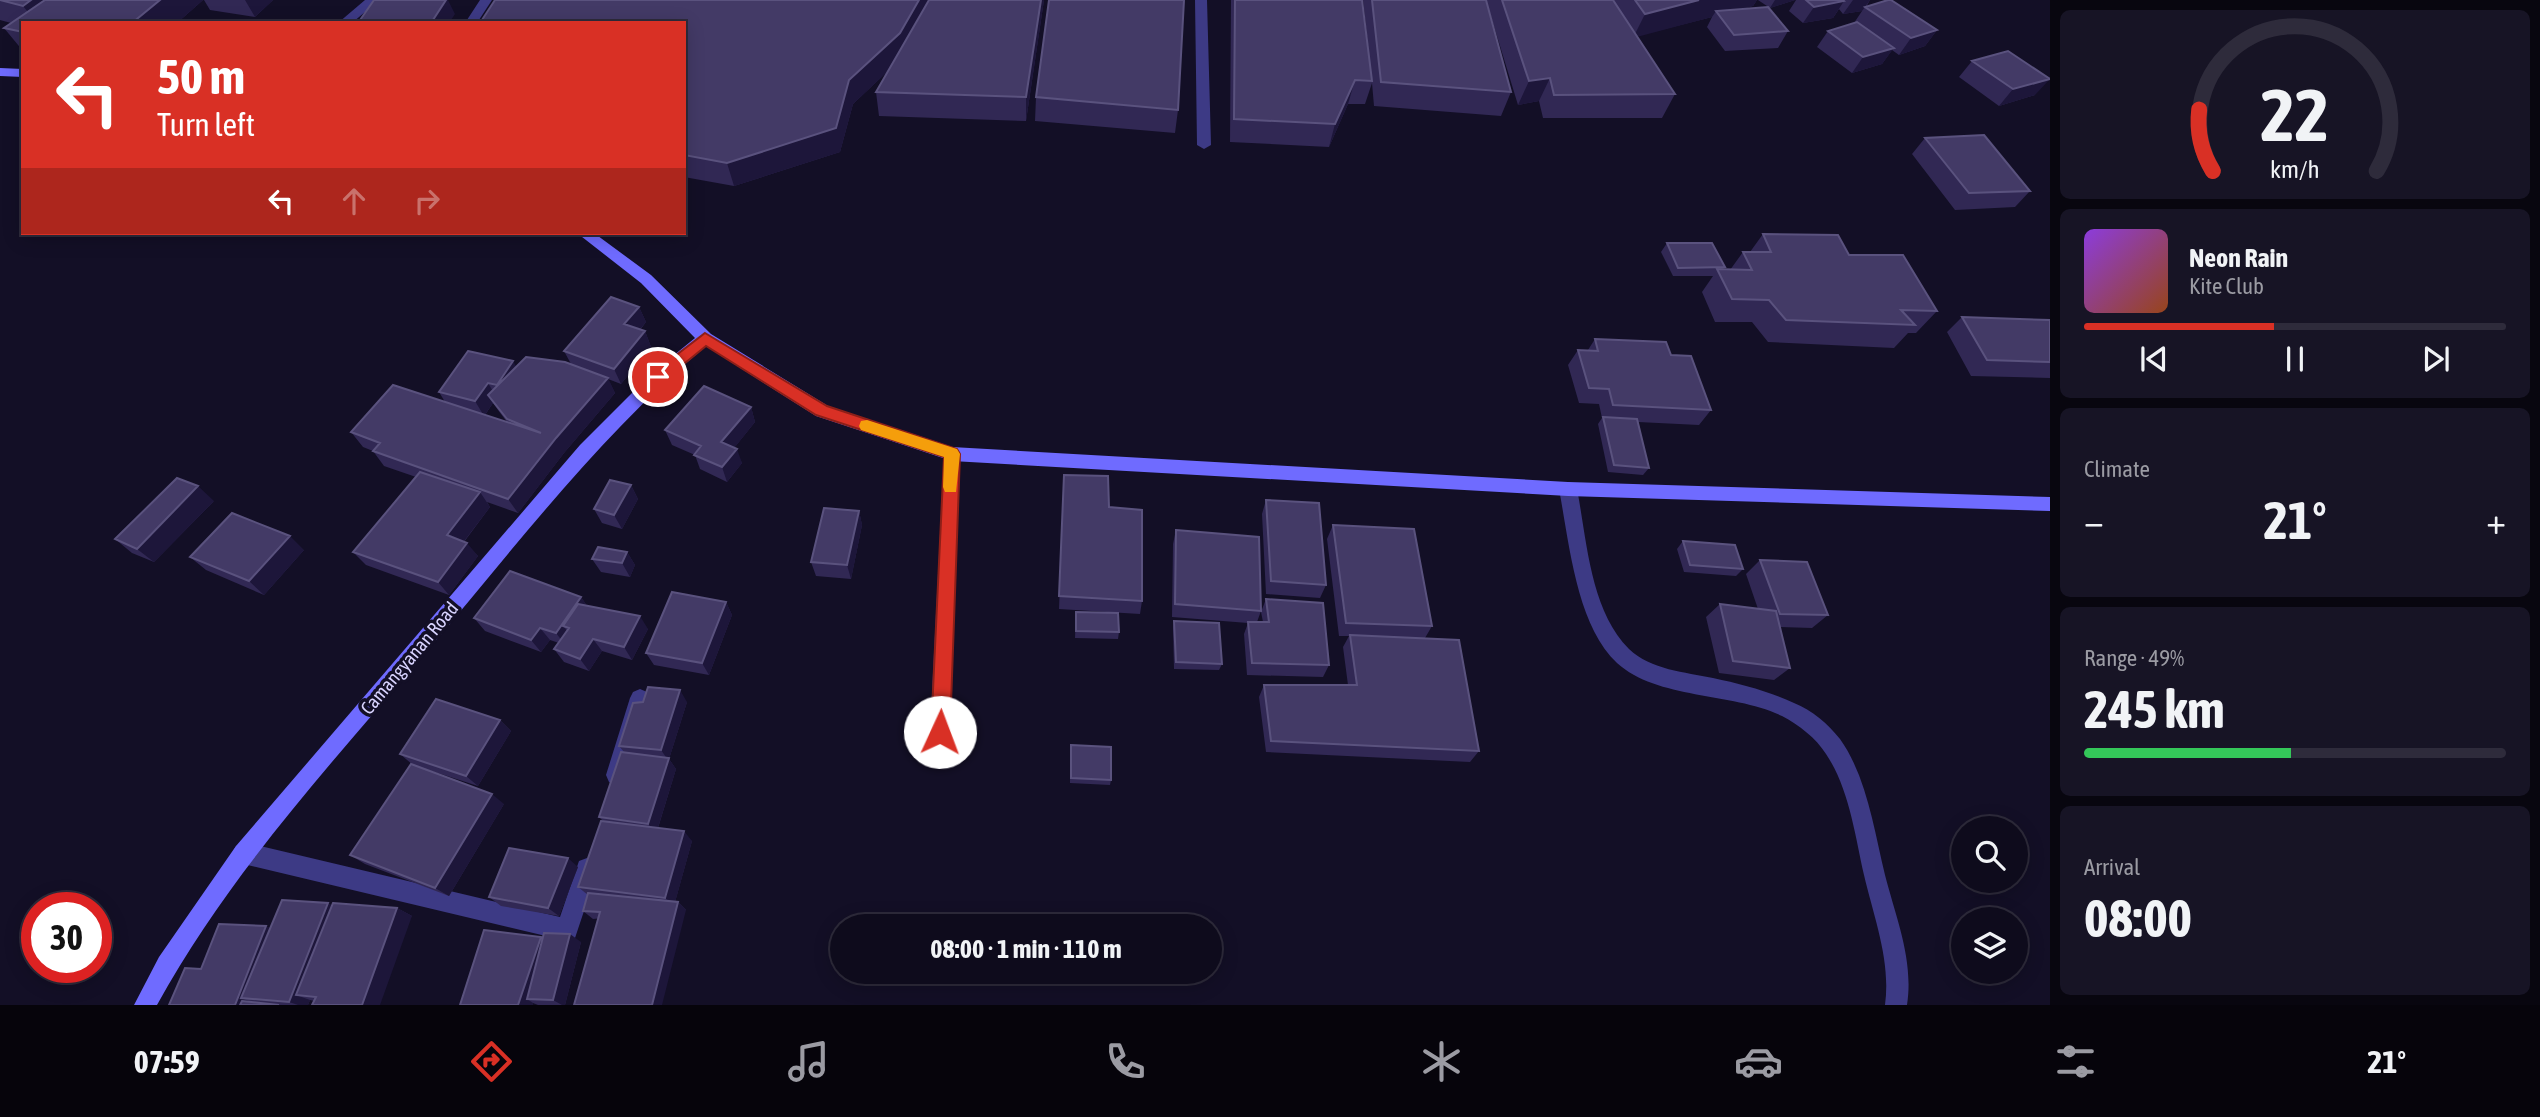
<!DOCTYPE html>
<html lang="en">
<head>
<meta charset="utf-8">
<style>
  :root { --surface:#0e0b1c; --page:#171425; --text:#f1f3f6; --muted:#9b9ba3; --line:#2e2b3b; --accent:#d93025 }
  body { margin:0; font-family:"Asap Condensed",sans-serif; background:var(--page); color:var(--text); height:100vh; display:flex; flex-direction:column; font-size:26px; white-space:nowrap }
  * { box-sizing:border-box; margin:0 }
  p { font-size:23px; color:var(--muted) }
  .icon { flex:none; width:38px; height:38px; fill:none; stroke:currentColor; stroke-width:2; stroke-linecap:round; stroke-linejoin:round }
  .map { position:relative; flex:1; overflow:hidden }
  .side { display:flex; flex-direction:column; gap:10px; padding:10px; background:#08060f; width:490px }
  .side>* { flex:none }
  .top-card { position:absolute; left:21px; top:21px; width:665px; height:214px; border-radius:0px; box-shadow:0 4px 18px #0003,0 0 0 2px var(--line); background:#d93025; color:#fff; overflow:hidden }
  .tools { position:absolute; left:1951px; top:816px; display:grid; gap:14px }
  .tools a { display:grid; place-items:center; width:77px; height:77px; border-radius:50%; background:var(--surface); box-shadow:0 4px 18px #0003,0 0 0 2px var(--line); font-size:35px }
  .speed { position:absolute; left:21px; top:892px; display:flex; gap:14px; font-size:35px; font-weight:700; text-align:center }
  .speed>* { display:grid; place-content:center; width:91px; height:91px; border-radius:50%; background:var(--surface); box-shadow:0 4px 18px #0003,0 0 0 2px var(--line); line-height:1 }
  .speed .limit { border:10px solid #d22; background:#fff; color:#111 }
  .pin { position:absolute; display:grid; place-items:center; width:60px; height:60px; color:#fff; margin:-30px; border:4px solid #fff; border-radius:50%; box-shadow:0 2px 7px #0007 }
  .me { position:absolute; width:77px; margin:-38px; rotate:2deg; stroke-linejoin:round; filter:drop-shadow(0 0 5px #0008) }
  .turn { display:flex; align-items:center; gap:24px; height:147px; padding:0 21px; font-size:32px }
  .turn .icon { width:91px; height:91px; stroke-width:2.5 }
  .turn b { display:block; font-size:49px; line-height:60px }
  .lanes { display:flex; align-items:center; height:66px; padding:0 21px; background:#0003; justify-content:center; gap:35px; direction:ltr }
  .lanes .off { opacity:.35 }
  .big { font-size:52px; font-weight:700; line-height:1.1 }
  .side .widget { flex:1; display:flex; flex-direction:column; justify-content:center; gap:10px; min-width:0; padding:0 24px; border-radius:10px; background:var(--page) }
  .side .dial { align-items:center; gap:0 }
  .dial svg { height:182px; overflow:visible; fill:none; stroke:var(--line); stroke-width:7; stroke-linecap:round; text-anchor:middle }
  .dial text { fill:var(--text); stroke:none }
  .song { display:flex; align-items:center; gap:21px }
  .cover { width:84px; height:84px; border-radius:10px; background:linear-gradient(135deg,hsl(270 70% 55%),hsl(20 70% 35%)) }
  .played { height:7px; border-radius:4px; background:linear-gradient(90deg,var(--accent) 45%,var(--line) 45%) }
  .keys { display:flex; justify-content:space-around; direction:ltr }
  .heat { display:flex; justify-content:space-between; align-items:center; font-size:38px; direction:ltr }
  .charge { height:10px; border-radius:5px; background:linear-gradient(90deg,#34c759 49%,var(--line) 0) }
  .trip { position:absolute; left:830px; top:914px; width:392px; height:70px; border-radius:35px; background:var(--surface); box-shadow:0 4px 18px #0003,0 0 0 2px var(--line); font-weight:700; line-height:70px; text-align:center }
  .tab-bar { display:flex; height:112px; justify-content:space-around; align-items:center; background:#06040b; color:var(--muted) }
  .tab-bar .icon { width:49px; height:49px }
  .tab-bar .current { color:var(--accent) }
  .tab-bar b { font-size:32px; color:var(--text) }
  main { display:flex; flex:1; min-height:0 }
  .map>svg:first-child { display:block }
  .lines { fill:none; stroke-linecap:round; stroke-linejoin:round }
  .lane { fill:#3d3a85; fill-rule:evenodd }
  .street { fill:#3d3a85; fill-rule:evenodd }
  .secondary { fill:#6f6bff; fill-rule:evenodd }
  .wall { fill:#312854; fill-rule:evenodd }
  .shaded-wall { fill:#1d163a }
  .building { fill:#433a66; stroke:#5a527e; stroke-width:2 }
  .route { fill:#d93025; stroke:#8d1f18; stroke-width:2 }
  .slow { fill:#f59e0b }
  .labels { text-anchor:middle; stroke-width:7; stroke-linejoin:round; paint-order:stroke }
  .street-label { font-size:19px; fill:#d9d4ff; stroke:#130f26 }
</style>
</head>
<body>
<main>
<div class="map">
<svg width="2050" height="1005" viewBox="0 0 2050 1005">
  <rect width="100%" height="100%" fill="#130f26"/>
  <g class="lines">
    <path class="lane" d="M480 0H492L477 23H465Z
      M1195 0H1207L1211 145 1204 149 1197 145Z"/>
    <path class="street" d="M365 0H379L352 23H338Z
      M952 447 958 449 960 454 950 732 947 739 940 741 933 739 930 732 944 454 946 449Z
      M1568 482 1574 484 1577 489C1587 540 1590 610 1629 649 1651 670 1685 672 1713 678 1741 684 1768 691 1794 703 1812 710 1828 724 1840 739 1867 777 1874 830 1885 875 1896 918 1914 960 1907 1005H1885C1891 961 1874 918 1864 875 1855 835 1849 788 1826 754 1816 738 1799 725 1782 716 1733 692 1658 700 1617 663 1576 625 1569 541 1559 489L1562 484Z
      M640 689 647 692 650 698 626 775 623 782 616 785 609 782 606 775 630 698 633 692Z
      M243 842 560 917 579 861 587 858 595 861 598 869 575 938 567 941 243 864 236 860 232 853 236 846Z"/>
    <path class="secondary" d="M0 68 23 69V77L0 76Z
      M577 233H594L651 275 711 334 828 406 952 447 1568 482 2050 497V511L1568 496 952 461 816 416 706 346C600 435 516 546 427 651 331 764 229 874 157 1005H134L159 957 236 846 580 445 652 373 695 338 641 283Z"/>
  </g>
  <path class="wall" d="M0 0H203L177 23H23V51L4 28 11 23 0 20Z
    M204 0H273L255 17 210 10Z
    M1044 0 1026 121 879 116 876 92 889 70 853 104 840 152 734 186 684 177V23Z
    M1231 0H1362L1369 53 1363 0H1486L1511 92 1501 116 1374 106 1372 83 1365 104H1348L1329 147 1230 142Z
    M1486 0H1757L1753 6 1741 9 1788 31 1778 48 1725 51 1707 27 1712 17 1637 36 1675 94 1662 118H1543L1539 101 1518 105Z
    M1758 0H1795L1770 8Z
    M1796 0H1870L1866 7 1937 30 1925 46 1899 55 1892 50 1882 64 1852 73 1817 47 1828 31 1854 23 1862 11 1843 14 1839 9 1833 18 1803 23 1789 11Z
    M1972 61 2035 95 1999 106 1959 77Z
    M1036 97 1178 110 1175 133 1035 121Z
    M1925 138 2030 191 2015 207 1955 210 1912 154Z
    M1763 234 1849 255 1937 311 1916 333H1908L1894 348 1768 342 1752 322H1715L1702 292 1713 276H1673L1661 252 1667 243 1725 267 1723 269 1730 270 1743 252H1750Z
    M639 307 646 322 640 330 645 331 651 347 621 384 608 379 615 393 564 453 518 513 487 502 490 507 464 542 478 556 449 595 366 565 353 552 416 477 384 466 373 451 363 447 351 432 445 402 439 392 516 367 571 364 564 351ZM493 403 498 410 507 422 485 415Z
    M1962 317 2050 320V378L1971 376 1947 332Z
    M1595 339 1671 355 1711 410 1699 425 1638 422 1649 468 1643 475 1608 472 1598 424 1602 418 1599 404 1579 403 1568 365 1578 350H1588Z
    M751 407 755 422 734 448 742 463 727 482 700 469 695 455 672 445 665 430Z
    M1064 475 1109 507 1142 601 1140 614 1059 609Z
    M631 485 638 499 622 529 602 523 594 509Z
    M1266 500 1326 585 1320 598 1266 594 1262 514Z
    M214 501 154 562 132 553 115 539Z
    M859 511 862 525 851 579 816 576 811 562Z
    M1333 525 1432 626 1425 638 1479 751 1470 762 1266 752 1259 697 1264 685H1348L1343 647 1349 636H1339L1327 539Z
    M1176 530 1261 611 1257 622H1263L1261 612 1266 599 1329 665 1323 677 1247 675 1244 634 1248 623 1172 617 1173 544Z
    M1683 541 1743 569 1736 576 1684 572 1677 549Z
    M304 550 264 595 206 570 190 557Z
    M627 552 635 565 630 577 601 572 592 559Z
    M1760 560 1828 615 1812 628 1780 627 1790 668 1774 680 1719 673 1706 617 1720 604 1758 609 1746 574Z
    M581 597 587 606 648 629 632 660 602 651 589 671 564 662 554 649 559 643 550 640 541 652 485 631 474 618Z
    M726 602 732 615 709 675 654 665 646 653Z
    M1076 612 1119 632 1118 639 1075 638Z
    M1174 621 1222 664 1219 670 1174 669 1173 628Z
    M687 702 669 759 676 769 658 828 692 841 675 902H678L686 910 593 919 583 911 588 895 578 887 603 821 599 817 624 752 619 746Z
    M500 720 511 731 478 786 413 765 400 754Z
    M1070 751 1111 780 1110 785 1070 783Z
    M504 804 449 896 365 864 350 855Z
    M578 867 559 916 501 906 489 897Z
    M332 905 397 908 412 916 314 1001 310 1000 308 1005H169L201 969Z
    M541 937 543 938 581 942 565 1005H538L533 1003V1004L460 1005Z"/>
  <path class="shaded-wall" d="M31 0H51L37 23 23 6Z
    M160 0H203L177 23H132Z
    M245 0H273L255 17Z
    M446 0H448L455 14 449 23H431Z
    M919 0H935L903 57 853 104 840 152 734 186 727 163Z
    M1041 0H1044L1026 121V97Z
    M1699 0H1757L1753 6 1719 15 1716 11 1712 17 1633 38 1645 14Z
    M1775 0H1795L1770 8Z
    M1853 0H1870L1862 11 1843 14Z
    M1844 1 1833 18 1803 23 1814 7Z
    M1937 30 1925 46 1899 55 1911 38Z
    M1894 48 1882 64 1852 73 1863 57Z
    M1550 78 1539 101 1518 105 1529 81Z
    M2050 79 2035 95 1999 106 2013 89Z
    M1355 80 1348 104 1329 147 1335 124Z
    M639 307 646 322 631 340 624 324Z
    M645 331 651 347 621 384 614 369Z
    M513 361 522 376 506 400 497 385Z
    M608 378 615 393 564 453 518 513 508 499 556 438Z
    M488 383 497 398 488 395 493 403 484 416 475 401Z
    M751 407 755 422 727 457 721 442Z
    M737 449 742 463 727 482 722 467Z
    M631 485 638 499 622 529 614 515Z
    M198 486 214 501 154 562 137 549Z
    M480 492 490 507 458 549 447 535Z
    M859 511 862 525 851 579 847 565Z
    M290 536 304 550 264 595 249 581Z
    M467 543 478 556 449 595 438 582Z
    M627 552 635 565 630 577 622 563Z
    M581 597 590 610 563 626 572 637 566 646 556 633Z
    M726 602 732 615 709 675 702 663Z
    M640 616 648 629 632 660 624 647Z
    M540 628 550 640 541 652 531 640Z
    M593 639 602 651 589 671 580 659Z
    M680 690 687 702 669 759 676 769 656 834 648 824 668 760 661 750Z
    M500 720 511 731 478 786 466 776Z
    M492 794 504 804 449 896 435 888Z
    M684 831 692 841 674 906 665 898Z
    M568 858 578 867 559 916 548 908Z
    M678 902 686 910 662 1005H652Z
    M328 903 344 911 296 995 310 1000 308 1005H298L289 1002Z
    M397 908 412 916 380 1005H362Z
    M266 926 284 934 241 998 257 1004V1005H235Z
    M570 934 581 942 565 1005H562L553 1000Z
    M541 937 552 944 527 999 533 1003V1005H518Z"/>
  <path class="building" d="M0 0H31L23 6Z
    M45 0H160L132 23H23V32L4 28Z
    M374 0H446L431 23H358Z
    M495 0H919L900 33 849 80 836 128 727 163 684 155V23H480Z
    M929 0H1041L1026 97 876 92Z
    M1049 0H1184L1178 110 1036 97Z
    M1235 0H1362L1372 81 1355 80 1335 124 1234 119Z
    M1372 0H1486L1511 92 1381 82Z
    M1502 0H1613L1675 94 1554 95 1550 78 1529 81Z
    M1635 0H1699L1645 14Z
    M1806 0H1843L1844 1 1814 7Z
    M1888 0H1891L1937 30 1911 38 1865 7Z
    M1768 7 1788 31 1734 35 1716 11Z
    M1857 22 1894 48 1863 57 1828 31Z
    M2008 51 2050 79 2013 89 1972 61Z
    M1984 135 2030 191 1969 193 1925 138Z
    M1763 234 1838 235 1849 255H1903L1937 311 1901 310 1915 325 1786 320 1769 300 1732 299 1717 269 1752 270 1743 252H1771Z
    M1667 243H1712L1725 267 1678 268Z
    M611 297 639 307 624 324 645 331 614 369 564 351Z
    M1962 317 2050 320V362L1987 360Z
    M1595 339 1666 342 1671 355 1691 356 1711 410 1613 405 1609 389 1589 388 1578 350 1598 351Z
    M468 351 513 361 497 385 488 383 475 401 439 392Z
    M526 357 565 362 608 378 556 438 508 499 373 451 380 443 351 432 393 385 541 433 507 419 488 395Z
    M704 386 751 407 721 442 737 449 722 467 694 455 701 446 665 430Z
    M1603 417 1637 419 1649 468 1614 465Z
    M420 472 480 492 447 535 467 543 438 582 353 552Z
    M1064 475 1108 476 1109 507 1142 510V601L1059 596Z
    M177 478 198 486 137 549 115 539Z
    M610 480 631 485 614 515 594 509Z
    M1266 500 1319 503 1326 585 1271 581Z
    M824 508 859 511 847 565 811 562Z
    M232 513 290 536 249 581 190 557Z
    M1333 525 1414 529 1432 626 1346 623Z
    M1176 530 1259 537 1261 611 1175 604Z
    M1683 541 1735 545 1743 569 1690 565Z
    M598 547 627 552 622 563 592 559Z
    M1760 560 1807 562 1828 615 1780 614Z
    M510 571 581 597 556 633 540 628 531 640 474 618Z
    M672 592 726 602 702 663 646 653Z
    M1266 599 1323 603 1329 665 1252 663 1248 622H1269Z
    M578 604 640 616 624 647 593 639 580 659 554 649 569 628 563 626Z
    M1720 604 1776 611 1790 668 1733 661Z
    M1076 612 1118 613 1119 632 1076 631Z
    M1174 621 1219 623 1222 664 1176 662Z
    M1350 635 1459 640 1479 751 1271 741 1264 685H1357Z
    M648 687 680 690 661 750 619 746 633 703 643 702Z
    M436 699 500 720 466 776 400 754Z
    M1071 745 1111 747V780L1071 778Z
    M621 752 669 758 648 824 599 817Z
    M411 764 492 794 435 888 350 855Z
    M601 821 684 831 665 898 578 887Z
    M509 848 568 858 548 908 489 897Z
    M588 893 678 902 652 1005H574L600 912 583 911Z
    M282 900 328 903 289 1002 241 998Z
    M333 903 397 908 362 1005H312L316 997 296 995Z
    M219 924 266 926 235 1005H169L185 968 201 969Z
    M484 930 541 937 518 1005H460Z
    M544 933 570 934 553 1000 527 999Z
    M242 1001 279 1005H240Z"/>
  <path class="route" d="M705 333 827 406 957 449 960 454 950 732 947 738 940 741 934 738 931 732 944 457 816 415 706 346 663 381H653L651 377 653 373Z"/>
  <path class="slow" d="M867 420 957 449 960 454 956 492H945L943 487 944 457 861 430 859 426 861 421Z"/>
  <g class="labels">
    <g class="street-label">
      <text transform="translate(409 658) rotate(-50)" y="7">Camangyanan Road</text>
    </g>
  </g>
</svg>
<div class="tools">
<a><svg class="icon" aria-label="search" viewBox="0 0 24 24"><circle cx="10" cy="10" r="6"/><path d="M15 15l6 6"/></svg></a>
<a><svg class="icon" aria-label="layers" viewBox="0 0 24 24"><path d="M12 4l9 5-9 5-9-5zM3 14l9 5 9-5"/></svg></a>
</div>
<div class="speed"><div class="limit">30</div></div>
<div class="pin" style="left:658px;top:377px;background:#d93025"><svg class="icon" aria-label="arrive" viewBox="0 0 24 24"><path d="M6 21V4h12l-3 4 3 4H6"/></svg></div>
<svg class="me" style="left:940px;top:732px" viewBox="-20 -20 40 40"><circle r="19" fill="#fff"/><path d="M0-13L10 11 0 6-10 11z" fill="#d93025"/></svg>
<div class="trip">08:00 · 1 min · 110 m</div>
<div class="top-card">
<div class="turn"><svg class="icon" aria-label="left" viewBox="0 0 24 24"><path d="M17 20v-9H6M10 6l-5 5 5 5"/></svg><div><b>50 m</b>Turn left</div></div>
<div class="lanes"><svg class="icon" aria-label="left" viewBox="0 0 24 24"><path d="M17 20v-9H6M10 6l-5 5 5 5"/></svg><svg class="icon off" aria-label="ahead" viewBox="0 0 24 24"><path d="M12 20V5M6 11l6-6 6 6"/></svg><svg class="icon off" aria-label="right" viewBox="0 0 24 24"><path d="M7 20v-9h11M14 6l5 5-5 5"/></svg></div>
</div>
</div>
<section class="side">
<div class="widget dial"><svg viewBox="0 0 100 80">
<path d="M14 69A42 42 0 1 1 86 69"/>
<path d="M14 69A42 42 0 0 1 8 42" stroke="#d93025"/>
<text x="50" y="56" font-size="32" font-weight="700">22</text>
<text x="50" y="72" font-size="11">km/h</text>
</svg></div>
<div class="widget">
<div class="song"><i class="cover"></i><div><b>Neon Rain</b><p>Kite Club</p></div></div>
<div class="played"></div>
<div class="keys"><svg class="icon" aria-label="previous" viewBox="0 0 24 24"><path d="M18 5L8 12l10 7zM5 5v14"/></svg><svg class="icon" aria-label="pause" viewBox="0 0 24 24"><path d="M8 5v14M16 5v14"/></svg><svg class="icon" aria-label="next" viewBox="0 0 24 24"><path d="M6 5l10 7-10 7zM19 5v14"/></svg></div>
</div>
<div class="widget"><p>Climate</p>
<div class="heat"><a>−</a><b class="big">21°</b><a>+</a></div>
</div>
<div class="widget"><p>Range · 49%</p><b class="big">245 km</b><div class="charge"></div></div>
<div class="widget"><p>Arrival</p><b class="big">08:00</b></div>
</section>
</main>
<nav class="tab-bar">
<b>07:59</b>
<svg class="icon current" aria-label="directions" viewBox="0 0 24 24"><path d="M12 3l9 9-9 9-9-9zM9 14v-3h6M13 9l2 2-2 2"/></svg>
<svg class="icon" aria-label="music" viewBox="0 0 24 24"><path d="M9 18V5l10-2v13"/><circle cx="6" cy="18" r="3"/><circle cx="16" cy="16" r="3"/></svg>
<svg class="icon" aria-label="phone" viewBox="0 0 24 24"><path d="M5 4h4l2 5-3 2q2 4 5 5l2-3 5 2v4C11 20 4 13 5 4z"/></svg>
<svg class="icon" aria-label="climate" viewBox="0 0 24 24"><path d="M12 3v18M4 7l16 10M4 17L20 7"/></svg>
<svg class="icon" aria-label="car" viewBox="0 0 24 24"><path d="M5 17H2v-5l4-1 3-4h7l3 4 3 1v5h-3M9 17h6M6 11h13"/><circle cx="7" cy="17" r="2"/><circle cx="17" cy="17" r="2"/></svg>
<svg class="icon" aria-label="filters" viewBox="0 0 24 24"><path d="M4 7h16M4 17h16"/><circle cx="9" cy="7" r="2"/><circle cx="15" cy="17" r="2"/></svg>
<b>21°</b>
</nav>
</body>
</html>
